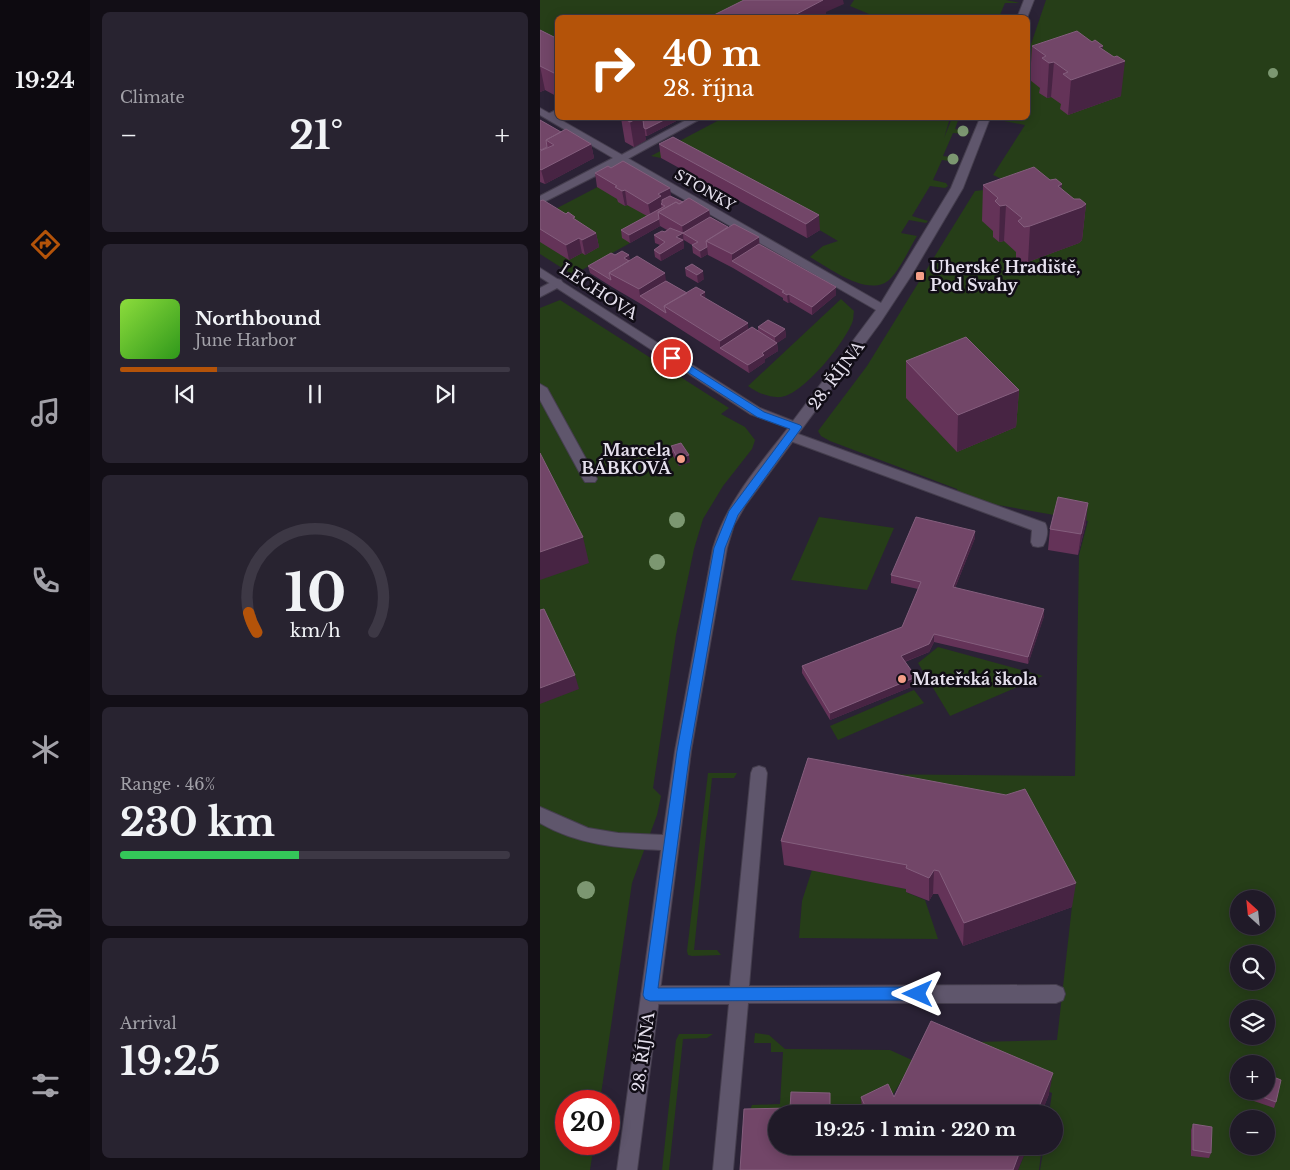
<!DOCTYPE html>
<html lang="en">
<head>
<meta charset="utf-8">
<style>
  :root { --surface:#201a28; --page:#282330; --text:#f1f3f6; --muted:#a2a1a8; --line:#3d3845; --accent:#b45309 }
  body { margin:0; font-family:"Libre Baskerville",serif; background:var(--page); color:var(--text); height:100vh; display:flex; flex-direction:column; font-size:19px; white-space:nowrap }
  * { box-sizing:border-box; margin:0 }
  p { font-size:16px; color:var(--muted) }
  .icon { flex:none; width:28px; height:28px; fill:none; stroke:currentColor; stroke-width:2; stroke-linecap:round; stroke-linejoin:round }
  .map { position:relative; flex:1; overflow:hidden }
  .details { display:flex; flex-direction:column; gap:12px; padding:12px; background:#120e16; width:450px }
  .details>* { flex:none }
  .guide { position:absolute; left:15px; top:15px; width:475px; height:105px; border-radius:8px; box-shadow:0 2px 12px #0003,0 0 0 1px var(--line); background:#b45309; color:#fff; overflow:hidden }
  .needle { width:32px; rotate:333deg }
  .controls { position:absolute; left:690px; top:890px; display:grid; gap:10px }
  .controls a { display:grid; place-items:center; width:45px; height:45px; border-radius:50%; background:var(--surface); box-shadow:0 2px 12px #0003,0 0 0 1px var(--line); font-size:25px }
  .speed { position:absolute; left:15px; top:1090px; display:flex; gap:10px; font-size:25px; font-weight:700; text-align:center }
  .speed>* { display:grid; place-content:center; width:65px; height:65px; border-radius:50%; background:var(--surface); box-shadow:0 2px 12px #0003,0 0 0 1px var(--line); line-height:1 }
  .speed .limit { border:8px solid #d22; background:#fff; color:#111 }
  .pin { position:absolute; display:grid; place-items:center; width:42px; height:42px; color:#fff; margin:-21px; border:2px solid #fff; border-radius:50%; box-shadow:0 1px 5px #0007 }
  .me { position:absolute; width:55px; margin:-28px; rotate:270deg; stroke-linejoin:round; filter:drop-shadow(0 0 4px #0008) }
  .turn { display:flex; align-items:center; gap:18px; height:105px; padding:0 25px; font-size:22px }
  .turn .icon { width:65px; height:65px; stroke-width:2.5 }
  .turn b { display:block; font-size:35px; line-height:42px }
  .big { font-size:38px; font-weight:700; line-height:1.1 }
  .details .widget { flex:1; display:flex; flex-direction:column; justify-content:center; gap:8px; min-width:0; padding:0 18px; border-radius:8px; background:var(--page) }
  .details .dial { align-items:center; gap:0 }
  .dial svg { height:130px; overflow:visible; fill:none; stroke:var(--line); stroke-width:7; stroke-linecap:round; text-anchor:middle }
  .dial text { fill:var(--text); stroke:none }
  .song { display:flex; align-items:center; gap:15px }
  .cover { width:60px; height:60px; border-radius:8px; background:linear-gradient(135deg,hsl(90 70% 55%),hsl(110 70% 35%)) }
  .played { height:5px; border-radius:2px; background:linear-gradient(90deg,var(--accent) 25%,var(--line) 25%) }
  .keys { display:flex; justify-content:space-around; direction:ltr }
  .heat { display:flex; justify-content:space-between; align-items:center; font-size:28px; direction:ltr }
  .charge { height:8px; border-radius:4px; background:linear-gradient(90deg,#34c759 46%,var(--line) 0) }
  .trip { position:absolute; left:228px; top:1105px; width:295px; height:50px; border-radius:25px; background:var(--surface); box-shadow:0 2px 12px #0003,0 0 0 1px var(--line); font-weight:700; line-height:50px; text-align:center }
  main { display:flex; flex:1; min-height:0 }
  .menu { display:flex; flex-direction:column; width:90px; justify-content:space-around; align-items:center; background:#0d0a10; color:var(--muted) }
  .menu .icon { width:35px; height:35px }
  .menu .on { color:var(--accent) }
  .menu b { font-size:22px; color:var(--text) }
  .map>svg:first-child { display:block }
  .green { fill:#263e18; fill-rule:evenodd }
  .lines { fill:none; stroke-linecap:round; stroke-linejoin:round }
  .lane-casing { stroke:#453e4e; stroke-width:2 }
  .street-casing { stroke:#453e4e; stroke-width:2 }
  .lane { fill:#5f566c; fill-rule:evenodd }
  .street { fill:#5f566c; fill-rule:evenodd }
  .tree { fill:#7c9771 }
  .wall { fill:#643358 }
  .shaded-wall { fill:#472443 }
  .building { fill:#724668; stroke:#845e7d }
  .route { fill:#1a73e8; stroke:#114b97 }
  .poi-dot { fill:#f49e87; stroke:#110d16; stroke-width:2 }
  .labels { text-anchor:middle; stroke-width:5; stroke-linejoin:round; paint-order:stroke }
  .far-street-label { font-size:14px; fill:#e6e1ee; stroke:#110d16 }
  .poi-label { font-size:16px; font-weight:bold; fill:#e6e1ee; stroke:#110d16; text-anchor:start }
  .street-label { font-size:16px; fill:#e6e1ee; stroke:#110d16 }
</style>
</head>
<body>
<main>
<nav class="menu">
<b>19:24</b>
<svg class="icon on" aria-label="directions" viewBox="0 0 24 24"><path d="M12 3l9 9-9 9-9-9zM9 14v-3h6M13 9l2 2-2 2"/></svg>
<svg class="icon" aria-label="music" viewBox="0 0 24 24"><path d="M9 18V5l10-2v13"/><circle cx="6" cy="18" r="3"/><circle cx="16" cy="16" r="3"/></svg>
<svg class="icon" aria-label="phone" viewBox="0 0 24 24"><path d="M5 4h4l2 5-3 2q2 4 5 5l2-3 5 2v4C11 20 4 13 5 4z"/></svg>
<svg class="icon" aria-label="climate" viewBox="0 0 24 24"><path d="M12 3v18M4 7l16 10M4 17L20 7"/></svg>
<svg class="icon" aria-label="car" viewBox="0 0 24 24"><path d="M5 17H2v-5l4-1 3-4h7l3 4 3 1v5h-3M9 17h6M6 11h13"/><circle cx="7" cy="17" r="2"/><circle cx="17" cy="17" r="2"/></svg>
<svg class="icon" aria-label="filters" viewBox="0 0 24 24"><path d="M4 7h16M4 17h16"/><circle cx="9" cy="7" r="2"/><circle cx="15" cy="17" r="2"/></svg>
</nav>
<section class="details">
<div class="widget"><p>Climate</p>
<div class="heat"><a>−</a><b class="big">21°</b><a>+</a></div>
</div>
<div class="widget">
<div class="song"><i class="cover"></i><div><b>Northbound</b><p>June Harbor</p></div></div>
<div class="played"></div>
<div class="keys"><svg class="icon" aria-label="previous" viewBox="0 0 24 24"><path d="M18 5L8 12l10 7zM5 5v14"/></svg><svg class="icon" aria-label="pause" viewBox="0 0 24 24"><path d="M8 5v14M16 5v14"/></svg><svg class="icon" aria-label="next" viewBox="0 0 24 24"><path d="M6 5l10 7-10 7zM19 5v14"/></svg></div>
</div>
<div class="widget dial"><svg viewBox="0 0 100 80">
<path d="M14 69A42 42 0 1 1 86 69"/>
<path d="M14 69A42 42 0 0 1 9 57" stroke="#b45309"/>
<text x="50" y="56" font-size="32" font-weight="700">10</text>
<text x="50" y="72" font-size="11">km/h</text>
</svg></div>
<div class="widget"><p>Range · 46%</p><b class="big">230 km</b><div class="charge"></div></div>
<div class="widget"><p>Arrival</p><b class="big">19:25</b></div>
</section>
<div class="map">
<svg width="750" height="1170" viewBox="0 0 750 1170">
  <rect width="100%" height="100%" fill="#2a2235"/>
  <path class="green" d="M0 0H254L219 17 18 18 17 61 0 51Z
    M314 0H466L480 3H465L459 17H336L310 6Z
    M506 0H750V1170H500L504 1146H514V1114H509L512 1093 391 1043 517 1040 532 906 315 774 535 776 539 555 548 521 418 498 417 489 290 441 281 436 278 431 327 366 435 191 477 186 453 175 485 125 464 121 465 118H488V53ZM699 899H726V926H699ZM699 954H726V981H699ZM699 1009H726V1036H699ZM699 1064H726V1091H699ZM699 1119H726V1146H699Z
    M183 118H410L404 138 412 118H419L415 129 430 132 428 134 413 133 403 156 417 158 419 160 417 162 402 160 393 180 406 183 408 186 405 188 390 186 372 216 388 221 386 223 369 220 361 233 377 236C369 249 361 268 350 279 330 299 289 268 270 257L283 246 298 241 141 148 121 158 111 156Z
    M69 181 138 207 83 237 90 243 33 275 0 254V217Z
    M301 299 314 311C313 315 314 319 312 323 304 343 264 394 241 397 230 398 217 393 208 386Z
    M20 300 189 408 181 414 205 427 215 440 212 449 183 486 163 519 154 549 136 635 113 788 121 796 117 815 92 883 60 1101H26V1144H54L50 1170H0V308Z
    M279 517 354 528 327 590 251 580Z
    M398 647 503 676 410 716 378 663Z
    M374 690 384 703 298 740 290 726Z
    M168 773H197L194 778H172L154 950H177L181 955 152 956 148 955 147 951Z
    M272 870 367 889 366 892 385 900 398 939 259 938 262 901Z
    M215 1033 229 1035 245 1049 350 1050 374 1061 345 1107 294 1114 208 1115 212 1105 240 1104 243 1052H231V1043H214Z
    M139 1034H173L167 1038 143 1039 129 1170H122L136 1040Z
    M488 1146H502L499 1170H478Z"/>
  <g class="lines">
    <defs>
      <path id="lane" d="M18 109V116L9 119 4 116Z
        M150 118H162L84 161 80 162 74 159Z
        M17 279 21 280 23 283 21 286 0 297V288Z
        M250 431 505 523C509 529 507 540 503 546L498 547 493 546 491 542 492 530 245 439 243 436 245 433Z
        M219 766 225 768 227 773 209 986 516 985 523 988 525 994 523 1000 516 1003H208L193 1170H173L189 1004H110L103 1001 101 995 103 989 110 986H190L211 773 213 768Z"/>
      <path id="street" d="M484 0H494L487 18H477Z
        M0 108 341 303 411 188 440 118H450L423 188 371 276 340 323 205 506 194 525 187 548 151 751 97 1170H77L121 850C78 848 38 845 0 823V807L48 828 78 833 123 835 135 751 173 548C187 501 218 467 248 428L210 414 0 277V268L220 408 253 421 336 310 81 163 0 204V196L73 158 0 115Z
        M0 384 7 388 57 479 55 482H45L43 479 0 400Z"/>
    </defs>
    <use href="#lane" class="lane-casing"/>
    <use href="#street" class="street-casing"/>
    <use href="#lane" class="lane"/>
    <use href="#street" class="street"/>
  </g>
  <g class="tree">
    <circle cx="733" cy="73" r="5"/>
    <circle cx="423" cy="131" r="5.5"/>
    <circle cx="413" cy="159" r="5.5"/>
    <circle cx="137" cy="520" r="8"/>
    <circle cx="117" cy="562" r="8"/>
    <circle cx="46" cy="890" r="9"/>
  </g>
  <path class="wall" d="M0 30 18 39V97L5 90 0 92Z
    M492 46 562 49 581 96 528 115 520 109 521 104 511 97 507 98 499 93 500 88 490 80Z
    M81 118H103V120L108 118H142L107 136H105L106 140 94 147 85 142Z
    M0 120 21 132 51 144 54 158 5 184 0 182Z
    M119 144 280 230 267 238 121 158Z
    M55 173 131 196 143 202 169 210 170 217 296 287V295L272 315 250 302 248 303 243 300V298L193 268 168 255V254L161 258 153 253 152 245 144 240 143 241 144 248 121 261 115 257 114 250 120 245 115 243 114 235 127 230 120 226 90 243 82 238 81 230 107 216 87 205 85 206 78 202 77 199 57 187Z
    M443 185 521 189 534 199 546 204 542 240 539 243 488 262 481 263 476 258V252L464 241 459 242 453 237V231L442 221Z
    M0 201 36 220 56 233 59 247 45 255 42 253 29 260 0 242Z
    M75 255 90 260 147 293 165 298 209 330 218 331V327L245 329 246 337 237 343 238 351 225 359V362L209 373 101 304 72 287 50 273 48 266Z
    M145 268 164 279 158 283 146 276Z
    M366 361 479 390 476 427 417 452 366 398Z
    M131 446 150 462 139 466 132 454Z
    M546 523 538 555 508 550 510 529Z
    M435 531V538L415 588 504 616 488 664 394 642 389 652 365 662 376 685 290 720 262 673V666L362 627 378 589 351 583V575Z
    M268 758 532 907 423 946 398 894H393L389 901 366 892V889L244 865 241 841Z
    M713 1091H726L736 1102 734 1108 711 1100Z
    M509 1094 501 1114H236L291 1108H322L321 1097Z
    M653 1124 671 1153 669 1158 651 1156V1130Z"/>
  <path class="shaded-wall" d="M274 0H303L304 4 286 12V18H249Z
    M563 46 560 70 585 61 581 96 528 115 531 80 559 47Z
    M514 62 511 97 507 98 509 63Z
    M0 66 5 90 0 92Z
    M98 118H103L106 140 94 147 90 122Z
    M128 118H142L107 136 106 129Z
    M51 144 54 158 5 184 1 170Z
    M522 184 519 215 546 204 542 240 539 243 488 262 490 226 518 186Z
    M130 188 132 202 121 204 122 211 118 212 111 218 108 204 118 194Z
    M85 190 87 205 85 206 82 191Z
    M466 205 464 241 459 242 460 206Z
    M169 210 171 224 143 233 142 226Z
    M279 215 280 230 267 238 266 224Z
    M119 219 120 226 90 243 89 235Z
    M56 233 59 247 45 255 42 240Z
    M143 233 144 248 121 261 120 254 136 237Z
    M219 237 220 252 192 261V254Z
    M39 238 42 253 29 260 26 245Z
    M167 247 168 254 161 258 160 251Z
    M89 255 91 263 84 258Z
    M163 271 164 279 158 283 157 275Z
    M125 273 127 288 100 296 99 289Z
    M296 287V295L272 315V307Z
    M165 292 166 307 160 295Z
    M249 294 250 302 248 303 247 295Z
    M208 323 209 337 180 348V341Z
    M245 329 246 337 237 343 238 351 225 359V362L209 373 208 365 222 353 235 344V337Z
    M479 390 476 427 417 452 418 415Z
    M149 455 150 462 139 466 138 459Z
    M548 503 546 523 538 555 541 534Z
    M435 531V538L412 595 413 587Z
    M43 537 49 563 0 580V552Z
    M504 609V616L488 664V657Z
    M394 634V642L389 652 361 663V656Z
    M35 675 39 689 0 704V688Z
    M376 677V685L290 720V713Z
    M394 870 393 894 389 901V878Z
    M536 883 532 907 423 946 424 923Z
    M513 1073 509 1094 501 1114H496Z
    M482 1146H488L478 1170H473Z"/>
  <path class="building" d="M204 0H283L249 18H168Z
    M0 30 18 39V75L0 66Z
    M537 31 552 42 555 40 563 46 559 47 574 57 577 56 585 61 531 80 523 74 528 72 514 62 509 63 502 58 506 56 492 46Z
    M83 118H98L90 122Z
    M108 118H128L106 129 104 128 103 120Z
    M0 120 21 132 6 140 7 147 1 150 0 149Z
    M26 129 51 144 1 170 0 169V151L14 145 6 140Z
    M133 137 279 215 266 224 119 144Z
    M83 161 130 188 118 194 121 196 108 204 85 190 82 191 75 187 77 186 55 173 68 166 71 168Z
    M494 167 510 180 516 179 522 184 518 186 534 199H540L546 204 542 207 490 226 484 227 478 221 482 218 466 205 460 206 455 201 458 198 443 185Z
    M130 196 143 202 139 204 136 202 118 212 119 219 89 235 81 230 125 206 121 204 122 203V200Z
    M149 198 169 210 142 226 118 212 136 202 139 204Z
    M3 200 26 214 28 212 35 217 33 218 56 233 42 240 39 238 26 245 0 229V201Z
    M170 217 188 227 166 241 167 247 160 251 152 245 158 242 143 233Z
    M194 224 219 237 192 254 166 241Z
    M130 228 143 233 136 237 143 240 120 254 114 250 125 242 114 235 122 231 125 232Z
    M219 244 296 287 272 307 249 294 247 295 242 292 244 291 192 261Z
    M82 251 89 255 84 258 89 261 69 273 71 280 48 266 71 253 75 255Z
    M97 256 125 273 99 289 69 273Z
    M152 264 163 271 157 275 145 268Z
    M126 281 147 293 124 306 126 313 100 296Z
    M156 287 165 292 160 295 208 323 180 341 124 306Z
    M228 320 245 329 235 337 218 327Z
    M212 327 237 343 222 353 224 355 208 365 180 348Z
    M426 337 479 390 418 415 366 361Z
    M141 443 149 455 138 459 131 446Z
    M0 453 43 537 0 552Z
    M518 497 548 503 541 534 510 529Z
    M376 517 435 531 413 587 504 609 488 657 394 634 389 644 361 656 376 677 290 713 262 666 362 627 381 582 351 575Z
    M4 609 35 675 0 688V610Z
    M268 758 466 795 485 789 536 883 424 923 399 871 394 870 389 878 366 868 367 865 241 841Z
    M391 1021 513 1073 496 1114H236V1146H482L473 1170H200L204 1109 250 1108 251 1092 290 1093V1108H326L321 1097 348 1084 354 1097Z
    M726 1074 741 1080 736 1102 714 1094V1091H726Z
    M653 1124 672 1127 671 1153 653 1150Z"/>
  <path class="route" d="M132 354 224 412 260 425 262 427 198 515 185 548 150 751 118 988 378 987 383 989 385 994 383 999 378 1000 110 1001 105 999 103 995 137 751 174 548 189 511 250 429 217 417 129 360V355Z"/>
  <g class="poi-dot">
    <rect x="375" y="271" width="10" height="10" rx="2.5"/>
    <circle cx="141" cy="459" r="5"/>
    <circle cx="362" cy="679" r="5"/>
  </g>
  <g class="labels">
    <g class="far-street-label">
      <text transform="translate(165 190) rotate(30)" y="5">STONKY</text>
    </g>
    <g class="poi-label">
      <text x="390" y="273">Uherské Hradiště,<tspan x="390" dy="18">Pod Svahy</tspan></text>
      <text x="131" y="456" text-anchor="end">Marcela<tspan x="131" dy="18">BÁBKOVÁ</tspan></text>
      <text x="372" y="685">Mateřská škola</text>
    </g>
    <g class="street-label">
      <text transform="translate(59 291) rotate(33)" y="6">LECHOVA</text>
      <text transform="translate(296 375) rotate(-53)" y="6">28. ŘÍJNA</text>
      <text transform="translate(103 1052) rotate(-82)" y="6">28. ŘÍJNA</text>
    </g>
  </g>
</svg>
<div class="controls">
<a><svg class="needle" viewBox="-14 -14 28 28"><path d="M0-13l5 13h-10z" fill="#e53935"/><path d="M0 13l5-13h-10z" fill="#a2a1a8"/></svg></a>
<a><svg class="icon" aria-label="search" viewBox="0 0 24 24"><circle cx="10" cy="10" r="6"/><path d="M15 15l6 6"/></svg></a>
<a><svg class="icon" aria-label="layers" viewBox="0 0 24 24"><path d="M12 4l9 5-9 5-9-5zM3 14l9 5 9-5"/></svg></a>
<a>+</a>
<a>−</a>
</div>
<div class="speed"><div class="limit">20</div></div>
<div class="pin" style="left:132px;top:358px;background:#d93025"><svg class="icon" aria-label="arrive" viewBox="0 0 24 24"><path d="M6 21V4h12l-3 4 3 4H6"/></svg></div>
<svg class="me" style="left:378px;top:994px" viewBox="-20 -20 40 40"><path d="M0-17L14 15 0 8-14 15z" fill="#1a73e8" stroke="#fff" stroke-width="4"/></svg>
<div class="trip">19:25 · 1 min · 220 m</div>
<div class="guide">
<div class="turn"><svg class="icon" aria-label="right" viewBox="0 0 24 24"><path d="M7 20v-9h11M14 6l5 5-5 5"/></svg><div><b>40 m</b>28. října</div></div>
</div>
</div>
</main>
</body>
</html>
